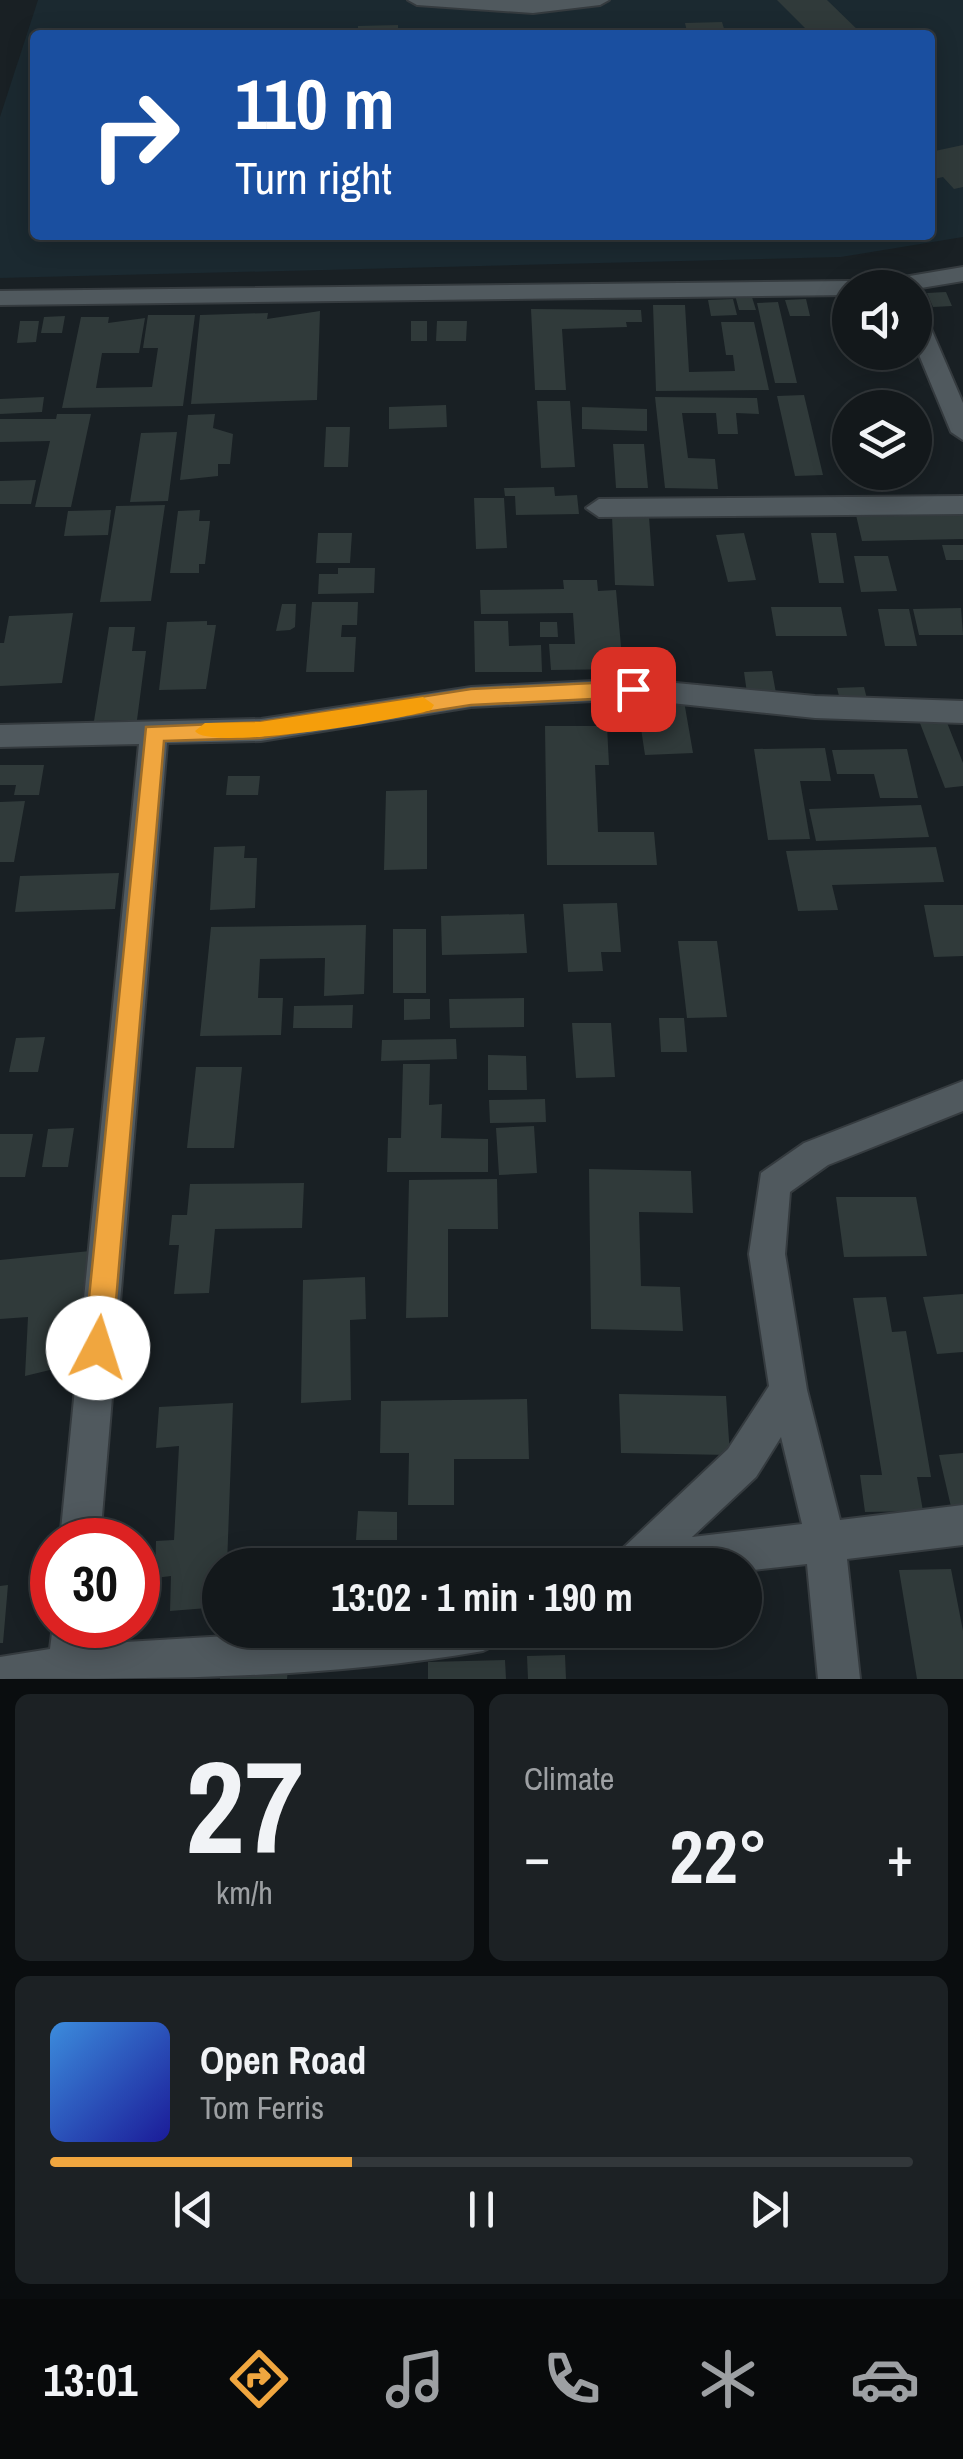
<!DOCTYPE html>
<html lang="en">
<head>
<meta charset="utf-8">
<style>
  :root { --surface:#13181b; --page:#1c2124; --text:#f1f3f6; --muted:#9da0a3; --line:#32373a; --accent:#f0a63f }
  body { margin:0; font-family:"Archivo Narrow",sans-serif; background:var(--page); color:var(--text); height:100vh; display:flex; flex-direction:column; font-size:38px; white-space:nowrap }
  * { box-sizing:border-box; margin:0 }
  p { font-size:32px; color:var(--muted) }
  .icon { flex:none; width:55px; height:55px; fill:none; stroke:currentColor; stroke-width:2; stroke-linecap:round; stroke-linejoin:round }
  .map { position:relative; height:1679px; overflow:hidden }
  .side { display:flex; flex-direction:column; gap:15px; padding:15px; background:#0a0d0f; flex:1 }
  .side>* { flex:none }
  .banner { position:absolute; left:30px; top:30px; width:905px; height:210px; border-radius:10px; box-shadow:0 5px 25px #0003,0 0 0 2px var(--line); background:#1a4fa0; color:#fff; overflow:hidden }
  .buttons { position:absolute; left:832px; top:270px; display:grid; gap:20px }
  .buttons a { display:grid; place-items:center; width:100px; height:100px; border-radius:50%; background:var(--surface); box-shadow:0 5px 25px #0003,0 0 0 2px var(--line); font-size:50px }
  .speed { position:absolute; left:30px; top:1518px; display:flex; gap:20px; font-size:50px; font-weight:700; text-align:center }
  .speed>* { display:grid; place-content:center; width:130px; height:130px; border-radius:50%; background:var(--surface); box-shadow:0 5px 25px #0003,0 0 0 2px var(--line); line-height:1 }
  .speed .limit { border:15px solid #d22; background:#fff; color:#111 }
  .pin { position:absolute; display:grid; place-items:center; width:85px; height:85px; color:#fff; margin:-42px; border-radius:20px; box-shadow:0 5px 15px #0006 }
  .me { position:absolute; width:110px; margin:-55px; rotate:5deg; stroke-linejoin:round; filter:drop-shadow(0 0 8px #0008) }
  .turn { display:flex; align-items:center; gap:35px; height:210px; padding:0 40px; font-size:45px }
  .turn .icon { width:130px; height:130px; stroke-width:2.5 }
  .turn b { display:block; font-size:70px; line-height:85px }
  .big { font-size:75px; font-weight:700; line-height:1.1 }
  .side .tile { flex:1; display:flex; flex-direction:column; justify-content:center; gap:15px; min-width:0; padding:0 35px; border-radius:15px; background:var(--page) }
  .side .dial { align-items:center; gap:0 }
  .dial b { font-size:130px; line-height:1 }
  .song { display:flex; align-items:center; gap:30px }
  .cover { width:120px; height:120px; border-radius:15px; background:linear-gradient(135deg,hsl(210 70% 55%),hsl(240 70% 35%)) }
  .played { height:10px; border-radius:5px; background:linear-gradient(90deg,var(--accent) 35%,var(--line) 35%) }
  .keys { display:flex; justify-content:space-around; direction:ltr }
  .heat { display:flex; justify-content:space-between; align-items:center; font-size:55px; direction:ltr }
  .side .tiles { flex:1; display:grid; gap:15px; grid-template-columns:1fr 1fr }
  .tile:last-child { grid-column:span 2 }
  .trip { position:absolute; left:202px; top:1548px; width:560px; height:100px; border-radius:50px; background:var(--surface); box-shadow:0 5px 25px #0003,0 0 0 2px var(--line); font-weight:700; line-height:100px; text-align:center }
  .tabs { display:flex; height:160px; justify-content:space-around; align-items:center; background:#080a0b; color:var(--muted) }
  .tabs .icon { width:70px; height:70px }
  .tabs .current { color:var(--accent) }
  .tabs b { font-size:45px; color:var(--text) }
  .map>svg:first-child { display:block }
  .built { fill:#1b2930; fill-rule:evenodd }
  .building { fill:#303a3a }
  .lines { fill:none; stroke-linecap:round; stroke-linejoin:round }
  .minor-casing { stroke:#353b3f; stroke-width:4 }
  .minor { fill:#50595e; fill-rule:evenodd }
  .route { fill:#f0a63f; stroke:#9c6c29; stroke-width:2.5 }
  .slow { fill:#f59e0b }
</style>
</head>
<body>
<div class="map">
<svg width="963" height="1679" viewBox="0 0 963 1679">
  <rect width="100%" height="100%" fill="#192024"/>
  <path class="built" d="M38 0H963V237L841 257 0 278V117ZM35 35H930V235H35Z"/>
  <path class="building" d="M777 0H827L863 35H812Z
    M722 22 726 35 687 32 685 23Z
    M398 25V34L358 35V26Z
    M963 145V187L954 189 943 177 930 180V152Z
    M946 292 952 306 933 307 927 293Z
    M751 294 756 310H739L735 295Z
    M733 299 737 315 711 316 708 300Z
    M806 299 810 316H790L785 300Z
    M778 302 797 383H775L757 303Z
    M653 305H685L689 372 735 371 733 355H726L721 322H754L769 390 656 391Z
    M531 309 641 310 642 322H626L627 327 562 329 566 390H535Z
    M320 311 317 400 191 404 200 315 268 313 267 319Z
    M148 315H195L183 406 62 408 81 317H109L108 323 145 318 139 353H102L96 388 152 387 158 348H143Z
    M65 316 62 333H41L44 317Z
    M20 321H39L36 342 17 343Z
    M411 321H427V341H411Z
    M437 321H467L466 341H436Z
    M804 395 823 475 795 476 777 396Z
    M44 397 42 412 0 414V399Z
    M655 397 757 398 759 414 736 413 738 434H718L716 413H682L688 458 715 459 718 489 665 488Z
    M537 401H570L575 467 541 468Z
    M446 405 447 427 389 429V407Z
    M582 407 647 409V431L582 429Z
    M57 414H91L71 507H35L50 441 0 442V419H56Z
    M215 414 213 428 233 434 230 464H218V476L180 480 188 415Z
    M326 427H350L348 467H324Z
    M177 432 168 501 130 502 141 433Z
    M613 444H644L648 488H616Z
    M36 480 31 504H0V481Z
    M554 487 555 496 577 495 579 514 516 515 515 496H505L504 488Z
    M474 498H504L507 548 476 549Z
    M165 505 151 601 100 602 116 506Z
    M111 510 108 535 64 536 68 511Z
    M200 510 199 521H210L205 564H199V573H170L178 511Z
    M963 513V539L862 541 856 515Z
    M612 516 649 517 654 586 615 585Z
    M318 533H352L350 563H316Z
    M744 533 756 580 728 582 716 535Z
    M811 533H836L844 583H819Z
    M942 545H963V560H946Z
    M854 556H888L897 591 861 592Z
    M338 568H375L374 593 318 594 319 574H338Z
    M563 580H597L598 591 616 590 623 669 551 670 549 644H575L573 613 481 614 480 590 564 589Z
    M312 602H358L357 625H342L341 637H356L354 672H306Z
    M282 604H296L295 627 290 630 276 631Z
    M771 607H841L847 636H776Z
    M961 608 963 635H919L913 609Z
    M878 609H909L917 646H885Z
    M73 613 62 683 0 686V643H4L9 616Z
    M207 621V625H216L206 689 159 690 167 622Z
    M474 621H508L509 646 541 645 542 672H475Z
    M540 622H557L558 637H540Z
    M109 627H135L132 651H146L137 720 94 721Z
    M772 671 776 693H747L744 672Z
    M864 687 868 703 841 704 837 688Z
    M684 701 693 753 645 755 637 702Z
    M944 715 963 763V786L945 788 918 718Z
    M545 726H607L609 765H595L598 832H654L657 865H547Z
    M825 748 831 781H800L810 839 768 840 754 749Z
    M907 749 918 798H880L874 774H837L832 750Z
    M0 765H44L39 795H14L16 785H0Z
    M228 776H260L258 795H226Z
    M427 790V869L384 870 386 791Z
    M25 801 14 862H0V802Z
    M921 805 929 837 816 841 809 809Z
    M245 846 244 858H257L255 908 210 910 214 847Z
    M936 847 944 882 832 885 838 910 798 911 786 851Z
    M119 873 115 909 15 912 20 876Z
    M617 903 621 952H601L603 971 568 972 563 904Z
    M924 905H963V956L934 957Z
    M524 914 527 953 442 955 441 916Z
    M366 925 364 994 324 996 325 958 260 959 258 998H283L281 1035 200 1036 211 927Z
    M393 929H426V993H393Z
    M678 941H717L727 1017 687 1018Z
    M524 998V1027L450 1028 449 999Z
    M404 999H430V1019L404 1020Z
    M353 1005 352 1028H293L294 1006Z
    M659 1018H684L687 1052H661Z
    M572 1023H611L615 1077 576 1078Z
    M45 1037 38 1072H9L16 1038Z
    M456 1039 457 1059 381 1061 382 1040Z
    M488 1055 526 1056 527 1090H488Z
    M403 1064H430L429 1105 442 1104 441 1138 488 1139V1172H387L388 1138H401Z
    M196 1067H242L234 1148H187Z
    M545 1099 546 1122 490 1123 489 1100Z
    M534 1126 537 1173 499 1175 496 1128Z
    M74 1128 68 1167H42L48 1129Z
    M0 1134H33L25 1177H0Z
    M589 1169 691 1171 693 1213 639 1212 641 1286 680 1287 683 1331 591 1329Z
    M497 1179 498 1229H448V1317L406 1318 409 1180Z
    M304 1183 302 1228 215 1229 209 1293 174 1294 179 1245H169L172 1215H187L190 1184Z
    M836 1197H916L927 1256 844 1257Z
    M90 1251 79 1363 25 1376 28 1317 0 1319V1260Z
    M365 1277 366 1319 350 1320 351 1400 301 1403 303 1280Z
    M963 1294V1352L937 1354 923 1297Z
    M886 1297 892 1332 906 1331 931 1477H917L923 1511 865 1512 860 1475H882L853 1298Z
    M619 1394 726 1396 730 1455 621 1453Z
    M527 1399 529 1459H454V1505H408L409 1453H380L381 1401Z
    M233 1403 227 1565H220V1607L170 1611 171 1576 155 1578 156 1541 174 1540 179 1446 156 1448 159 1407Z
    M963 1453V1511H952L939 1455Z
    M358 1511 397 1512V1540H356Z
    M951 1569 963 1631V1679H917L899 1570Z
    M8 1585 3 1643H0V1586Z
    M565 1655 566 1679H528L527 1656Z
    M505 1660 506 1679H428V1662Z
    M288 1669 287 1679H220V1671Z"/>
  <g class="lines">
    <defs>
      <path id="minor" d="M408 0H609L600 5 533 13 417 5Z
        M963 267V281L915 289 869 288 880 281Z
        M850 281 861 288H850V295L0 305V291Z
        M915 310 926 317 963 403V440L951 432 915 345Z
        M963 496V514L599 517 586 508 599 499Z
        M633 679 815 696 963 701V723L815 718 633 699 471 707 261 741 167 743 100 1540H60L139 744 0 747V725L261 719 471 687Z
        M963 1081V1111L828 1165 790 1192 785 1254 807 1390 840 1520 963 1505V1545L847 1559 860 1679H818L807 1564 745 1571V1565H614L620 1551 728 1449 769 1386 749 1254 761 1173 804 1143ZM781 1437 802 1524 692 1537 756 1477Z
        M53 1625H93L92 1644 328 1630H504L497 1644 483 1651C323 1679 162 1679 0 1679V1657L50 1649Z"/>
    </defs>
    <use href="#minor" class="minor-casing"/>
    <use href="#minor" class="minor"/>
  </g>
  <path class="route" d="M633 681 644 689 633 697 471 705 260 738 164 741 112 1348 108 1358 98 1362 88 1358 84 1348 146 727 260 722 471 689Z"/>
  <path class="slow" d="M423 697 434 705 431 710C400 720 209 752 195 731L205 723 260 722Z"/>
</svg>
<div class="buttons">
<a><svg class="icon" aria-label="sound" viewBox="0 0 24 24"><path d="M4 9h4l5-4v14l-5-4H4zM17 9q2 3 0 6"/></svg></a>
<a><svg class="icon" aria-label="layers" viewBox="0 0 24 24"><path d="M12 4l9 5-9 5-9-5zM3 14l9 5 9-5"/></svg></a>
</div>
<div class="speed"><div class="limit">30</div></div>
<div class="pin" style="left:633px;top:689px;background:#d93025"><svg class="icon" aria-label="arrive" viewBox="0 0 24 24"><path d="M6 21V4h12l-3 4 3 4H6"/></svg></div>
<svg class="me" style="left:98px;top:1348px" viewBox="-20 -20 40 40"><circle r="19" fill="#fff"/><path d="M0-13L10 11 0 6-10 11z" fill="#f0a63f"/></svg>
<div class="trip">13:02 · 1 min · 190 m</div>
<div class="banner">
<div class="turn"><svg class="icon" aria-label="right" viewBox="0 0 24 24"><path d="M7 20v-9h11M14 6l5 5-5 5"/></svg><div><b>110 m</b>Turn right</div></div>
</div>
</div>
<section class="side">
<div class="tiles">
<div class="tile dial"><b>27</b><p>km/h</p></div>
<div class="tile"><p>Climate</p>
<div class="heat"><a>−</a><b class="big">22°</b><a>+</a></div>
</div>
<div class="tile">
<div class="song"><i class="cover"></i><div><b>Open Road</b><p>Tom Ferris</p></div></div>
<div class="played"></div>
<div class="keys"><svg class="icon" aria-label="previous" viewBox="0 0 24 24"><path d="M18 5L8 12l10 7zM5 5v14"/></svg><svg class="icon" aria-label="pause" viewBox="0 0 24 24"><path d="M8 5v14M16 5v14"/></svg><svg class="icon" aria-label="next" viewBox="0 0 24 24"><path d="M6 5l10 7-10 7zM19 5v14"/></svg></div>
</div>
</div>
</section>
<nav class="tabs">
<b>13:01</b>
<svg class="icon current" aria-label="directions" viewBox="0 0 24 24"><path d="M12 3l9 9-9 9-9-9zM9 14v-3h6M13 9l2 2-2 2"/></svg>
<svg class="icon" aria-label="music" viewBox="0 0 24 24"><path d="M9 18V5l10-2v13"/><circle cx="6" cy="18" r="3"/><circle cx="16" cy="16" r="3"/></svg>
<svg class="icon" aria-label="phone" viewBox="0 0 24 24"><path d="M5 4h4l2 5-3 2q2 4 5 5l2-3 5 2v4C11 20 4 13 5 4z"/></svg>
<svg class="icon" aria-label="climate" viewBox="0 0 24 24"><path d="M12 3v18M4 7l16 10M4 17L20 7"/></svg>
<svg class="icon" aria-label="car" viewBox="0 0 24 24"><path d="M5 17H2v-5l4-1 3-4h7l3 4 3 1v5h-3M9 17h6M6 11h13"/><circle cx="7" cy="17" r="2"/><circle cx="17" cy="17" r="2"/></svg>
</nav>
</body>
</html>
